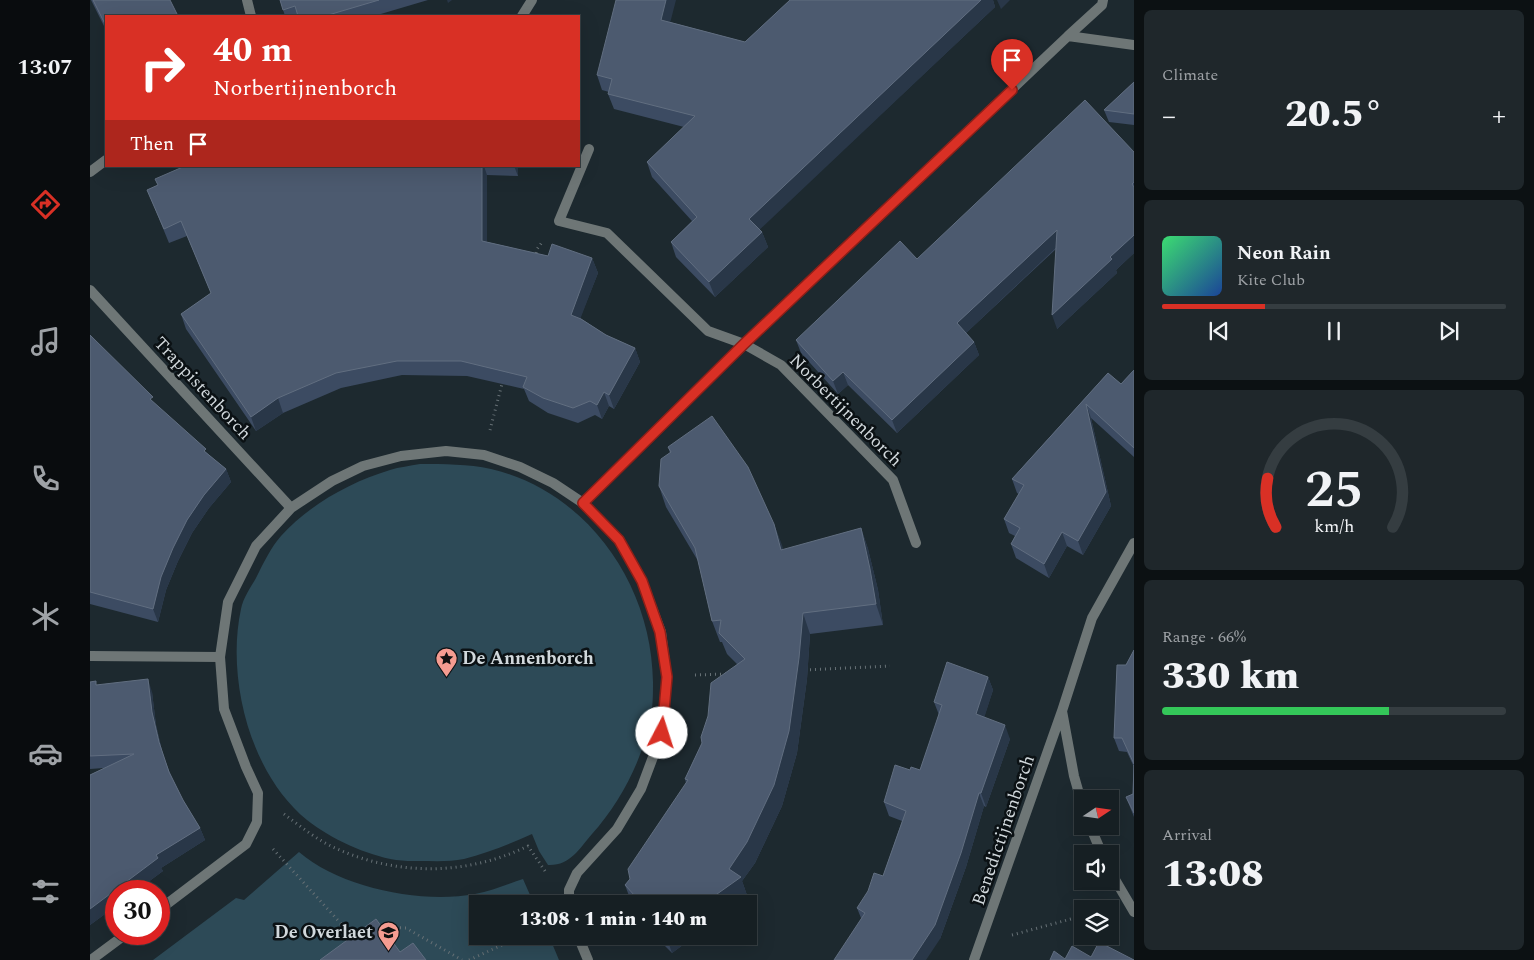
<!DOCTYPE html>
<html lang="en">
<head>
<meta charset="utf-8">
<style>
  :root { --surface:#161f23; --page:#1f272b; --text:#f1f3f6; --muted:#9ea2a6; --line:#353d41; --accent:#d93025 }
  body { margin:0; font-family:Spectral,serif; background:var(--page); color:var(--text); height:100vh; display:flex; flex-direction:column; font-size:19px; white-space:nowrap }
  * { box-sizing:border-box; margin:0 }
  p { font-size:16px; color:var(--muted) }
  .icon { flex:none; width:28px; height:28px; fill:none; stroke:currentColor; stroke-width:2; stroke-linecap:round; stroke-linejoin:round }
  .map { position:relative; flex:1; overflow:hidden }
  .details { display:flex; flex-direction:column; gap:10px; padding:10px; background:#0c1113; width:400px }
  .details>* { flex:none }
  .top-card { position:absolute; left:15px; top:15px; width:475px; height:152px; border-radius:0px; box-shadow:0 5px 20px #0002,0 0 0 1px var(--line); background:#d93025; color:#fff; overflow:hidden }
  .needle { width:32px; rotate:77deg }
  .fabs { position:absolute; left:984px; top:790px; display:grid; gap:10px }
  .fabs a { display:grid; place-items:center; width:45px; height:45px; border-radius:0px; background:var(--surface); box-shadow:0 5px 20px #0002,0 0 0 1px var(--line); font-size:25px }
  .speed { position:absolute; left:15px; top:880px; display:flex; gap:10px; font-size:25px; font-weight:700; text-align:center }
  .speed>* { display:grid; place-content:center; width:65px; height:65px; border-radius:50%; background:var(--surface); box-shadow:0 5px 20px #0002,0 0 0 1px var(--line); line-height:1 }
  .speed .limit { border:8px solid #d22; background:#fff; color:#111 }
  .pin { position:absolute; display:grid; place-items:center; width:42px; height:42px; color:#fff; margin:-51px -21px; border-radius:50% 50% 50% 0; rotate:-45deg; box-shadow:0 0 5px #0007 }
  .pin .icon { rotate:45deg }
  .me { position:absolute; width:55px; margin:-28px; rotate:5deg; stroke-linejoin:round; filter:drop-shadow(0 0 4px #0008) }
  .turn { display:flex; align-items:center; gap:18px; height:105px; padding:0 25px; font-size:22px }
  .turn .icon { width:65px; height:65px; stroke-width:2.5 }
  .turn b { display:block; font-size:35px; line-height:42px }
  .then { display:flex; align-items:center; height:48px; padding:0 25px; background:#0003; gap:10px; font-size:19px }
  .big { font-size:38px; font-weight:800; line-height:1.1 }
  .details .widget { flex:1; display:flex; flex-direction:column; justify-content:center; gap:8px; min-width:0; padding:0 18px; border-radius:8px; background:var(--page) }
  .details .dial { align-items:center; gap:0 }
  .dial svg { height:130px; overflow:visible; fill:none; stroke:var(--line); stroke-width:7; stroke-linecap:round; text-anchor:middle }
  .dial text { fill:var(--text); stroke:none }
  .song { display:flex; align-items:center; gap:15px }
  .cover { width:60px; height:60px; border-radius:8px; background:linear-gradient(135deg,hsl(140 70% 55%),hsl(220 70% 35%)) }
  .played { height:5px; border-radius:2px; background:linear-gradient(90deg,var(--accent) 30%,var(--line) 30%) }
  .keys { display:flex; justify-content:space-around; direction:ltr }
  .heat { display:flex; justify-content:space-between; align-items:center; font-size:28px; direction:ltr }
  .charge { height:8px; border-radius:4px; background:linear-gradient(90deg,#34c759 66%,var(--line) 0) }
  .trip { position:absolute; left:379px; top:895px; width:288px; height:50px; border-radius:0px; background:var(--surface); box-shadow:0 5px 20px #0002,0 0 0 1px var(--line); font-weight:800; line-height:50px; text-align:center }
  main { display:flex; flex:1; min-height:0 }
  .menu { display:flex; flex-direction:column; width:90px; justify-content:space-around; align-items:center; background:#090c0e; color:var(--muted) }
  .menu .icon { width:35px; height:35px }
  .menu .on { color:var(--accent) }
  .menu b { font-size:22px; color:var(--text) }
  .map>svg:first-child { display:block }
  .green { fill:#2d4a57 }
  .lines { fill:none; stroke-linecap:round; stroke-linejoin:round }
  .path { stroke:#677176; stroke-width:3; stroke-dasharray:1 4; stroke-linecap:butt }
  .street { stroke:#6e7676; stroke-width:10 }
  .wall { fill:#3c4b62 }
  .shaded-wall { fill:#293748 }
  .building { fill:#4c5a6f; stroke:#616e80 }
  .route-casing { stroke:#8d1f18; stroke-width:12 }
  .route { stroke:#d93025; stroke-width:9 }
  .labels { text-anchor:middle; stroke-width:5; stroke-linejoin:round; paint-order:stroke }
  .street-label { font-size:18px; fill:#d1d8dc; stroke:#0b1114 }
  .poi-label { font-size:18px; font-weight:bold; fill:#d1d8dc; stroke:#0b1114; text-anchor:start }
</style>
</head>
<body>
<main>
<nav class="menu">
<b>13:07</b>
<svg class="icon on" aria-label="directions" viewBox="0 0 24 24"><path d="M12 3l9 9-9 9-9-9zM9 14v-3h6M13 9l2 2-2 2"/></svg>
<svg class="icon" aria-label="music" viewBox="0 0 24 24"><path d="M9 18V5l10-2v13"/><circle cx="6" cy="18" r="3"/><circle cx="16" cy="16" r="3"/></svg>
<svg class="icon" aria-label="phone" viewBox="0 0 24 24"><path d="M5 4h4l2 5-3 2q2 4 5 5l2-3 5 2v4C11 20 4 13 5 4z"/></svg>
<svg class="icon" aria-label="climate" viewBox="0 0 24 24"><path d="M12 3v18M4 7l16 10M4 17L20 7"/></svg>
<svg class="icon" aria-label="car" viewBox="0 0 24 24"><path d="M5 17H2v-5l4-1 3-4h7l3 4 3 1v5h-3M9 17h6M6 11h13"/><circle cx="7" cy="17" r="2"/><circle cx="17" cy="17" r="2"/></svg>
<svg class="icon" aria-label="filters" viewBox="0 0 24 24"><path d="M4 7h16M4 17h16"/><circle cx="9" cy="7" r="2"/><circle cx="15" cy="17" r="2"/></svg>
</nav>
<div class="map">
<svg width="1044" height="960" viewBox="0 0 1044 960">
  <rect width="100%" height="100%" fill="#1d292f"/>
  <path class="green" d="M330 464C354 464 378 464 401 469 498 492 562 585 563 682 563 695 563 708 560 720 552 761 530 803 502 834 489 849 480 866 458 865L449 851 442 834C420 844 397 853 374 859 360 862 344 861 329 861 322 861 314 861 306 860 276 855 241 839 217 820 160 774 136 678 151 609 153 598 161 587 166 578 173 564 181 547 191 536 219 505 260 482 300 470 309 467 320 466 330 464Z
    M209 852C251 888 331 904 385 894 402 891 417 884 433 879L444 904H388V936H459L469 960H63L146 898 154 900Z"/>
  <g class="lines">
    <path class="path" d="M445 258 447 249 453 241
      M400 430 413 380
      M715 670 800 666
      M605 675 636 674
      M194 814C210 826 227 840 245 848 307 876 376 876 438 846L457 874
      M183 849 265 939
      M290 927 316 928 372 960
      M922 935 992 916
      M379 960 432 936"/>
    <path class="street" d="M157 0 161 16
      M432 16 442 0
      M978 36 1012 5 1013 0
      M499 149 469 221 517 233 618 331 654 344 691 365 803 480 826 543
      M0 172 16 160
      M0 290 201 508
      M493 503 654 344 978 36 1044 45
      M0 656 130 657
      M992 804 984 776 972 711 1002 618 1044 543
      M1000 826 1012 854
      M1020 871 1044 912
      M69 910 156 844 167 822 168 793 156 767 134 709 130 657 138 602 166 546 201 508 242 481 273 466 311 456 356 451 394 455 430 467 463 483 493 503 529 540 552 581 571 632 577 677 572 733 551 789 527 829 487 873 479 890V904
      M488 936 498 960
      M1 960 36 934
      M884 960 972 711"/>
  </g>
  <path class="wall" d="M1 0H80L16 16V30Z
    M190 0H338L284 16H195Z
    M700 0H903L905 7 669 229 672 232 678 247 625 297 586 257 581 242 602 221 562 177 557 162 594 127 524 109 518 94 519 92 512 90 507 75 580 22 655 42Z
    M1044 82V125L1019 122 1014 110Z
    M1044 152V253L1026 270 1027 273 967 329 966 249 876 333 884 342 889 355 807 433 758 385 748 394 711 353 706 340 827 259Z
    M95 166H428V176L397 175V242L458 256 502 258 508 273 490 318 516 335 545 348 550 362 524 409 519 406 512 419 505 415 488 423 458 413 439 401 434 389 377 376 312 375 251 388 193 413 166 431 96 329 91 314 121 293 97 236 79 243 63 204 57 190 68 185 65 179Z
    M0 335 65 404 118 454 136 469 141 482 119 508 102 533 88 561 76 590 68 622 0 604Z
    M1044 370V457L1001 418 1021 506 993 555 977 546 959 578 926 558 921 544 925 536 919 533 914 519 929 494 927 493 922 479 1018 373 1031 384Z
    M578 447 684 524 693 550 771 528 778 549 788 590 793 625 720 634 717 679 707 753 692 806 665 863 652 881 658 898 650 904H542L535 885 540 879 596 783 595 779 612 743 647 664 637 654 632 642H630L622 621 608 561 576 507 569 486 580 453Z
    M1044 650V817L1036 797 1043 794 1044 767 1037 752 1029 751 1024 738 1036 665Z
    M898 677 903 690 894 717 920 739 896 807 894 806 876 867 850 939 771 918 767 908 793 876 812 821 799 816 794 802 820 770H830L849 715 844 702Z
    M0 682 7 685 62 692 66 725 73 755 80 773 93 800 110 828 115 840 71 868 73 871 46 891H26V906L0 925V775L14 768 0 769Z
    M565 936H605L582 953Z"/>
  <path class="shaded-wall" d="M357 0H362L358 3Z
    M576 0H586L577 35 571 20Z
    M891 0H903L905 7 665 234 659 219Z
    M907 0H920L911 9Z
    M392 166H394L397 175V255L392 241Z
    M424 166H428V176Z
    M967 230 971 243 872 337 867 323Z
    M672 232 678 247 625 297 619 282Z
    M1044 235V253L1026 270 1027 273 967 329 962 315 1020 257Z
    M502 258 508 273 486 330 481 315Z
    M884 342 889 355 807 433 802 420Z
    M545 348 550 362 524 409 519 395Z
    M753 372 758 385 748 394 743 381Z
    M514 392 519 406 512 419 507 405Z
    M188 398 193 413 166 431 161 417Z
    M996 404 1001 418 1021 506 993 555 988 541Z
    M136 469 141 482 119 508 102 533 88 561 76 590 68 622 63 609 71 577 83 548 97 520 114 495Z
    M684 524 692 545 699 571 691 550Z
    M771 528 778 549 788 590 793 625 786 604Z
    M972 532 977 546 959 578 954 564Z
    M713 613 720 634 717 679 707 753 692 806 665 863 652 881 658 898 650 904H613L639 869Z
    M898 677 903 690 891 728 886 714Z
    M58 679 62 692 66 725 73 755 69 742 62 712Z
    M915 725 920 739 896 807 891 793Z
    M889 793 894 806 876 867 850 939 836 960H822Z
    M110 828 115 840 71 868 73 871 46 891H26V906L0 925V909L66 855Z
    M576 936H605L582 953Z"/>
  <path class="building" d="M3 0H80L88 16H16V26Z
    M190 0H289L235 16H208L205 6 193 10Z
    M526 0H576L571 20 655 42 700 0H891L659 219 672 232 619 282 581 242 607 217 557 162 605 116 518 94 522 79 507 75Z
    M1044 82V114L1014 110Z
    M995 100 1044 152V182L1042 184 1044 187V235L1020 257 1022 259 962 315 967 230 867 323 884 342 802 420 753 372 743 381 706 340 810 241 827 259Z
    M95 166H392V241L458 256 462 244 502 258 481 315 491 319 516 335 545 348 519 395 514 392 507 405 500 401 483 408 453 398 433 387 437 377 371 361H307L246 373 188 398 161 417 91 314 121 293 91 221 74 229 57 190 68 185 65 179Z
    M0 335 63 397 60 399 116 449 114 451 136 469 114 495 97 520 83 548 71 577 63 609 0 592Z
    M1044 370V448L996 404 1016 492 988 541 972 532 954 564 921 544 930 528 914 519 934 485 922 479 1018 373 1031 384Z
    M622 416 658 467 684 524 691 550 771 528 780 569 786 604 713 613 709 658 699 731 684 785 657 842 639 869 651 877 613 904H545L541 900 545 896 535 885 540 879 538 869 598 780 595 779 612 743 611 737 618 716 621 683 655 659 629 633 631 620 622 621 605 548 569 486 571 459 581 452 578 447Z
    M1044 650V764L1032 738H1024L1027 665H1036Z
    M857 662 898 677 886 714 915 725 891 793H889L871 853 845 925 822 960H744L775 913 767 908 778 891 784 873 793 876 816 811 794 802 805 765 820 770 821 767 830 770 852 705 844 702Z
    M58 679 62 712 69 742 79 772 93 800 110 828 66 855 68 858 0 909V775L44 754 0 756V682L6 681V685Z
    M1044 765V813L1036 797 1043 794Z
    M286 919 310 952 323 943 336 960H230Z
    M1009 942 1044 960H960L964 951 975 959 982 946 1001 957Z"/>
  <g class="lines">
    <defs>
      <path id="route" d="M572 733 577 677 570 632 552 581 529 540 493 503 654 344 922 90"/>
    </defs>
    <use href="#route" class="route-casing"/>
    <use href="#route" class="route"/>
  </g>
  <defs>
    <symbol id="sight-pin" viewBox="-11 -11 22 30"><path d="M0 17L-7.5 6A9.5 9.5 0 1 1 7.5 6Z" fill="#f59c91" stroke="#0b1114"/><path d="M0-6L1.8-2.2L6-1.7L2.9 1.2L3.7 5.4L0 3.3L-3.7 5.4L-2.9 1.2L-6-1.7L-1.8-2.2Z" fill="#111"/></symbol>
    <symbol id="school-pin" viewBox="-11 -11 22 30"><path d="M0 17L-7.5 6A9.5 9.5 0 1 1 7.5 6Z" fill="#f59c91" stroke="#0b1114"/><path d="M0-5L7-2L0 1L-7-2ZM-4 1L0 2.5L4 1V4Q0 6-4 4Z" fill="#111"/></symbol>
  </defs>
  <g fill-rule="evenodd">
    <use href="#sight-pin" x="344" y="646" width="25" height="34"/>
    <use href="#school-pin" x="286" y="920" width="25" height="34"/>
  </g>
  <g class="labels">
    <g class="street-label">
      <text transform="translate(113 388) rotate(47)" y="6">Trappistenborch</text>
      <text transform="translate(756 410) rotate(45)" y="6">Norbertijnenborch</text>
      <text transform="translate(913 830) rotate(-71)" y="6">Benedictijnenborch</text>
    </g>
    <g class="poi-label">
      <text x="372" y="664">De Annenborch</text>
      <text x="283" y="938" text-anchor="end">De Overlaet</text>
    </g>
  </g>
</svg>
<div class="fabs">
<a><svg class="needle" viewBox="-14 -14 28 28"><path d="M0-13l5 13h-10z" fill="#e53935"/><path d="M0 13l5-13h-10z" fill="#9ea2a6"/></svg></a>
<a><svg class="icon" aria-label="sound" viewBox="0 0 24 24"><path d="M4 9h4l5-4v14l-5-4H4zM17 9q2 3 0 6"/></svg></a>
<a><svg class="icon" aria-label="layers" viewBox="0 0 24 24"><path d="M12 4l9 5-9 5-9-5zM3 14l9 5 9-5"/></svg></a>
</div>
<div class="speed"><div class="limit">30</div></div>
<div class="pin" style="left:922px;top:90px;background:#d93025"><svg class="icon" aria-label="arrive" viewBox="0 0 24 24"><path d="M6 21V4h12l-3 4 3 4H6"/></svg></div>
<svg class="me" style="left:572px;top:733px" viewBox="-20 -20 40 40"><circle r="19" fill="#fff"/><path d="M0-13L10 11 0 6-10 11z" fill="#d93025"/></svg>
<div class="trip">13:08 · 1 min · 140 m</div>
<div class="top-card">
<div class="turn"><svg class="icon" aria-label="right" viewBox="0 0 24 24"><path d="M7 20v-9h11M14 6l5 5-5 5"/></svg><div><b>40 m</b>Norbertijnenborch</div></div>
<div class="then">Then<svg class="icon" aria-label="arrive" viewBox="0 0 24 24"><path d="M6 21V4h12l-3 4 3 4H6"/></svg></div>
</div>
</div>
<section class="details">
<div class="widget"><p>Climate</p>
<div class="heat"><a>−</a><b class="big">20.5°</b><a>+</a></div>
</div>
<div class="widget">
<div class="song"><i class="cover"></i><div><b>Neon Rain</b><p>Kite Club</p></div></div>
<div class="played"></div>
<div class="keys"><svg class="icon" aria-label="previous" viewBox="0 0 24 24"><path d="M18 5L8 12l10 7zM5 5v14"/></svg><svg class="icon" aria-label="pause" viewBox="0 0 24 24"><path d="M8 5v14M16 5v14"/></svg><svg class="icon" aria-label="next" viewBox="0 0 24 24"><path d="M6 5l10 7-10 7zM19 5v14"/></svg></div>
</div>
<div class="widget dial"><svg viewBox="0 0 100 80">
<path d="M14 69A42 42 0 1 1 86 69"/>
<path d="M14 69A42 42 0 0 1 9 39" stroke="#d93025"/>
<text x="50" y="56" font-size="32" font-weight="700">25</text>
<text x="50" y="72" font-size="11">km/h</text>
</svg></div>
<div class="widget"><p>Range · 66%</p><b class="big">330 km</b><div class="charge"></div></div>
<div class="widget"><p>Arrival</p><b class="big">13:08</b></div>
</section>
</main>
</body>
</html>
